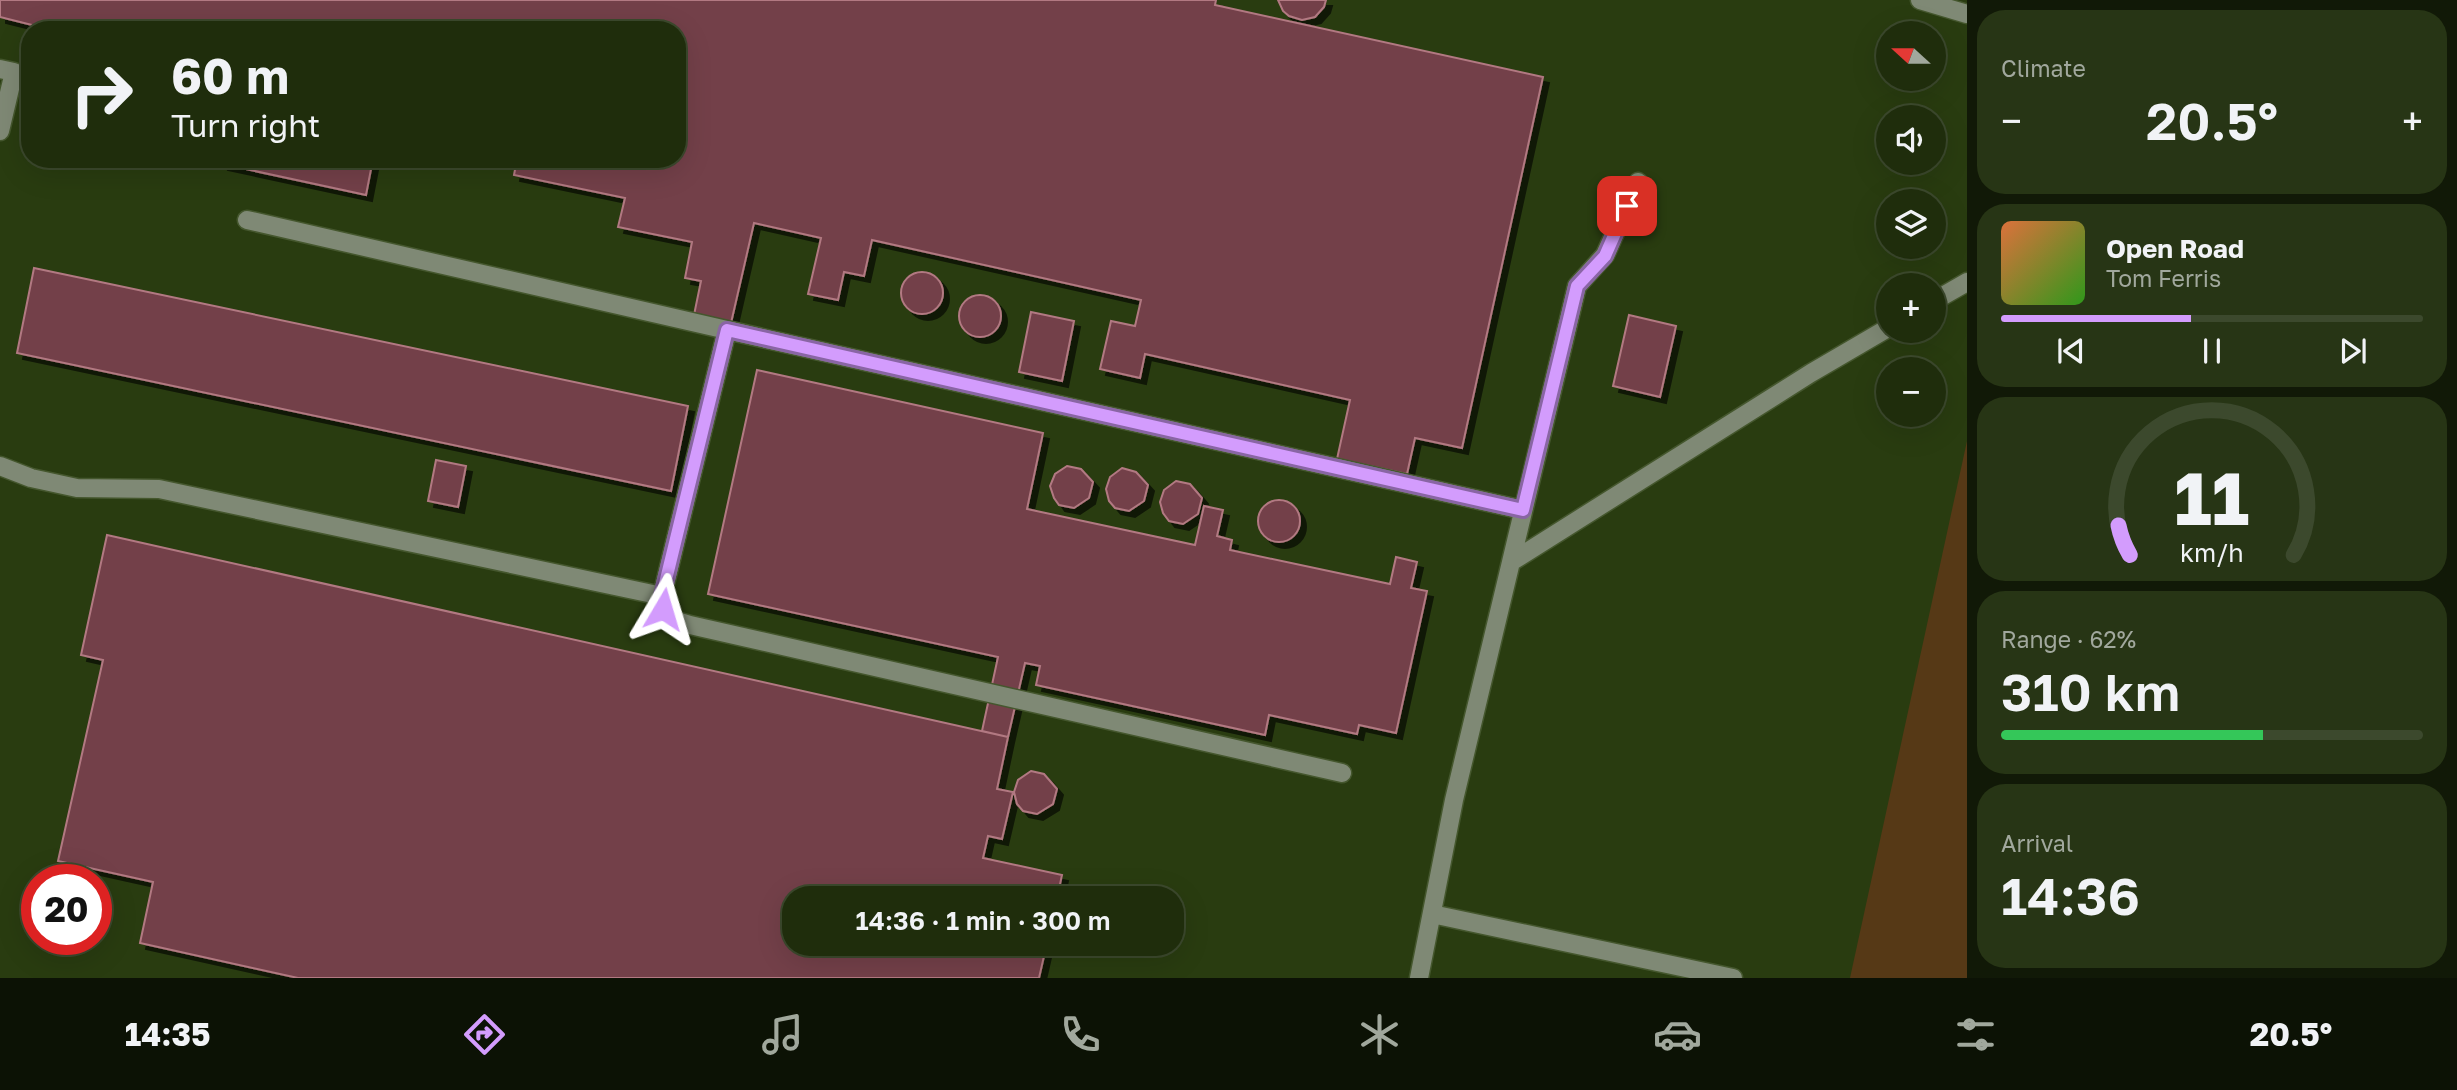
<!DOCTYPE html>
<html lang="en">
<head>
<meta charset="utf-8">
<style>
  :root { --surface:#1f2d0c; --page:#273515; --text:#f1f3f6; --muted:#a1a89d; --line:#3c492d; --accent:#d39cfd }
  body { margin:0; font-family:"Golos Text",sans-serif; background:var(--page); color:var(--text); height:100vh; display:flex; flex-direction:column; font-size:26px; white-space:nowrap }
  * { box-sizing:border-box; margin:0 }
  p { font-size:23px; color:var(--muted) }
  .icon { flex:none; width:38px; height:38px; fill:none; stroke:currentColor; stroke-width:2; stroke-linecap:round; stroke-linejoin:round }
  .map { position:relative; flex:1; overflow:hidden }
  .drawer { display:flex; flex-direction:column; gap:10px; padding:10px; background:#111907; width:490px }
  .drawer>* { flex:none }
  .banner { position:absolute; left:21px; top:21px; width:665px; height:147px; border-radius:28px; box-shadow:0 7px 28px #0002,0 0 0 2px var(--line); background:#1f2d0c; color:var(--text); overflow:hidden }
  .needle { width:46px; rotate:291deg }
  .controls { position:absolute; left:1876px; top:21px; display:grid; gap:14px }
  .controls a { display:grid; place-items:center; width:70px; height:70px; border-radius:50%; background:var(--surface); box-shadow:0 7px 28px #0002,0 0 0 2px var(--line); font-size:35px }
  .speed { position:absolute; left:21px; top:864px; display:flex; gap:14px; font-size:35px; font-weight:700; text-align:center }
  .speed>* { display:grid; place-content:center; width:91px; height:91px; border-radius:50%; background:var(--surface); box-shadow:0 7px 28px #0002,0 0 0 2px var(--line); line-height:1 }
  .speed .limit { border:10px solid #d22; background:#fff; color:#111 }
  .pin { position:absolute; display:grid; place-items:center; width:60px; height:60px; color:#fff; margin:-30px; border-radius:14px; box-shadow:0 4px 10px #0006 }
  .me { position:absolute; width:77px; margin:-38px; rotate:7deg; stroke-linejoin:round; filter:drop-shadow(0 0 5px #0008) }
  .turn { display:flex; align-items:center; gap:24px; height:147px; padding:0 35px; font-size:32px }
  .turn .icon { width:91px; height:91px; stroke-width:2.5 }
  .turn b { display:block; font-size:49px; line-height:60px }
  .big { font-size:52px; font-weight:600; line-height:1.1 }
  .drawer .widget { flex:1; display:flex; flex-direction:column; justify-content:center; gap:10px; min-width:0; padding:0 24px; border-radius:28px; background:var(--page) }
  .drawer .dial { align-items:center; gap:0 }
  .dial svg { height:182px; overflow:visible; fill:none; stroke:var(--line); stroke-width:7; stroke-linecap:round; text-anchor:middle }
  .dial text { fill:var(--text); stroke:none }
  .song { display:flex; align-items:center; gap:21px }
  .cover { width:84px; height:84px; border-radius:10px; background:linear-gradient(135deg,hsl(20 70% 55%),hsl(110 70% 35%)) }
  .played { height:7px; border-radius:4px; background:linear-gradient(90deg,var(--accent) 45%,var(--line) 45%) }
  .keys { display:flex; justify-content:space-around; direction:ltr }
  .heat { display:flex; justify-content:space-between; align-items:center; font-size:38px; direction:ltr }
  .charge { height:10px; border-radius:5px; background:linear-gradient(90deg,#34c759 62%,var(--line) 0) }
  .trip { position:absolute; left:782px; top:886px; width:402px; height:70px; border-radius:28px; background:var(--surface); box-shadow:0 7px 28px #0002,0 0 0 2px var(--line); font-weight:600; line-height:70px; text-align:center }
  .dock { display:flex; height:112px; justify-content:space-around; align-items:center; background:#0c1205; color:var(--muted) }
  .dock .icon { width:49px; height:49px }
  .dock .active { color:var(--accent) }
  .dock b { font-size:32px; color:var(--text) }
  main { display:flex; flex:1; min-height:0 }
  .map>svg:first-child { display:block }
  .green { fill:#563916 }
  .building { fill:#734049; stroke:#b27982; stroke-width:2; filter:url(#shadow) }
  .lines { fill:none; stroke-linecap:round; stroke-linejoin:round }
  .minor-casing { stroke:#45572e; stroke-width:21 }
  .minor { stroke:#7f8975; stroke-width:18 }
  .route-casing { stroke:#8965a4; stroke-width:18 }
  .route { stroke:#d39cfd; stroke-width:12 }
</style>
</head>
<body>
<main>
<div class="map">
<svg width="1967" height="978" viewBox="0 0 1967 978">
  <defs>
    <filter id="shadow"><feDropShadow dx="6" dy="6" stdDeviation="0" flood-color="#0009"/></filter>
  </defs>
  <rect width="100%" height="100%" fill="#293c10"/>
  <path class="green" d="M1967 441V978H1850Z"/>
  <path class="building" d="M0 0H1216L1215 5 1543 77 1462 448 1415 438 1407 474 1337 459 1350 400 1145 354 1140 378 1100 369 1111 321 1135 326 1141 300 872 240 864 276 844 272 838 300 808 294 821 238 754 223 731 323 694 315 701 281 685 278 692 242 618 227 625 198 514 175 517 159H677V30H52L0 17Z
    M1278 0H1326L1324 7 1315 17 1302 20 1289 16 1283 11Z
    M223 159H373L366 195 222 164Z
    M34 268 688 406 671 491 17 353Z
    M901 293a21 21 0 1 1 42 0a21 21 0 1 1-42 0Z
    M959 316a21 21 0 1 1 42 0a21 21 0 1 1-42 0Z
    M1031 312 1074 321 1062 381 1019 372Z
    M1629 315 1676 326 1660 397 1613 386Z
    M757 370 1043 433 1027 509 1195 545 1204 506 1223 510 1217 536 1232 540 1230 550 1390 584 1396 557 1417 562 1411 588 1427 591 1396 733 1359 725 1357 734 1269 715 1265 735 1036 685 1040 666 1025 663 1008 737 982 731 998 657 708 594Z
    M436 460 466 466 458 507 428 501Z
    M1067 466 1081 469 1093 482 1089 498 1074 508 1059 505 1054 498 1050 486 1055 474Z
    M1122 468 1136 472 1148 485 1144 501 1129 511 1115 508 1109 501 1106 489 1110 477Z
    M1176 481 1190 484 1202 498 1198 514 1183 524 1169 521 1163 513 1160 502 1164 490Z
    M1258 521a21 21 0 1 1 42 0a21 21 0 1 1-42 0Z
    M107 535 1008 737 997 789 1013 792 1002 839 988 836 983 858 1062 875 1057 898H794V943H1047L1039 978H298L140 943 153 882 58 861 103 660 81 655Z
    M1031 771 1044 774 1057 789 1053 804 1037 814 1023 811 1017 804 1014 792 1018 780Z"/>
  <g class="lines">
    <defs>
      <path id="minor" d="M1920 0 1967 14
        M0 69 14 72 0 131
        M247 220 727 330
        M1934 301 1967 282
        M0 466 31 478 77 488 159 489 662 596 727 330 1523 510
        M1511 562 1577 286 1605 255 1638 182
        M662 596C661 615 673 621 690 625L1342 773
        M1432 914 1733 978
        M1419 978 1454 800 1511 562 1811 373 1888 328"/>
    </defs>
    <use href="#minor" class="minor-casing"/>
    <use href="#minor" class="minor"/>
  </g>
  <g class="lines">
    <defs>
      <path id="route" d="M663 609 662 596 727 330 1523 510 1577 286 1605 256 1627 206"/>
    </defs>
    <use href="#route" class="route-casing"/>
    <use href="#route" class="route"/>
  </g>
</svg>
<div class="controls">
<a><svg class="needle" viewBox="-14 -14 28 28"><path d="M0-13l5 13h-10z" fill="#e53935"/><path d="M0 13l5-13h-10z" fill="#a1a89d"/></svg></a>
<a><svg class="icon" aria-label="sound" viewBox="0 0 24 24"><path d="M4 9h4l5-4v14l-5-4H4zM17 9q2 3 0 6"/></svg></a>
<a><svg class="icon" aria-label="layers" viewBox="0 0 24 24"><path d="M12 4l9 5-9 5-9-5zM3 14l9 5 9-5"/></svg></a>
<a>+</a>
<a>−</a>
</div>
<div class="speed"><div class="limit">20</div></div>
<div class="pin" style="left:1627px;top:206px;background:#d93025"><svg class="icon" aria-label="arrive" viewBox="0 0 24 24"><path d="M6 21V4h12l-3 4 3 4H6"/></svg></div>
<svg class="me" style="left:663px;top:609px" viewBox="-20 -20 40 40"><path d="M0-17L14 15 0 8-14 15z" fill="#d39cfd" stroke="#fff" stroke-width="4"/></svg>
<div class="trip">14:36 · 1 min · 300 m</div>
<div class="banner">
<div class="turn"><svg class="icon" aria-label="right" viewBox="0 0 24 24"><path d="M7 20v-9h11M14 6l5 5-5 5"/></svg><div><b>60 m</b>Turn right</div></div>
</div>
</div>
<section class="drawer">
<div class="widget"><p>Climate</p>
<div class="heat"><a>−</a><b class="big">20.5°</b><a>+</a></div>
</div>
<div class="widget">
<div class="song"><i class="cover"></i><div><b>Open Road</b><p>Tom Ferris</p></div></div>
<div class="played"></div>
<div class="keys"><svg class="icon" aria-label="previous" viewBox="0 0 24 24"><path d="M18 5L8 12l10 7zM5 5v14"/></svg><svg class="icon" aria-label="pause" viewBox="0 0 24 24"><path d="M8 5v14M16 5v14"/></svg><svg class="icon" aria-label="next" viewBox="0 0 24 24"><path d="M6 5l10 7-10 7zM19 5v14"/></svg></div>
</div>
<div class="widget dial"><svg viewBox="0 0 100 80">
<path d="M14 69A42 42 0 1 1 86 69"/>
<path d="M14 69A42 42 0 0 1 9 56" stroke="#d39cfd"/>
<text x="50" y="56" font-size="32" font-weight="700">11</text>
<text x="50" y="72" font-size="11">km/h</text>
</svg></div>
<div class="widget"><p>Range · 62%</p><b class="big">310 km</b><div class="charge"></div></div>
<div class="widget"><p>Arrival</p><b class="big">14:36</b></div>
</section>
</main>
<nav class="dock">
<b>14:35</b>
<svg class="icon active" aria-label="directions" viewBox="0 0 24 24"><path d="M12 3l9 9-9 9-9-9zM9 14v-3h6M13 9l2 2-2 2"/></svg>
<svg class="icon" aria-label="music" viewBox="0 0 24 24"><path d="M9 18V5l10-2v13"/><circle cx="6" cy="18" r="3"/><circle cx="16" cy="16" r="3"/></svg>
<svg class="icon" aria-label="phone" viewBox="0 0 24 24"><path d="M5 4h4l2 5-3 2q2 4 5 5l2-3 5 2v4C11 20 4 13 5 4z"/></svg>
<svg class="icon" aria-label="climate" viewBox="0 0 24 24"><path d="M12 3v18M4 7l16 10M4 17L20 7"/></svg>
<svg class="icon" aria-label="car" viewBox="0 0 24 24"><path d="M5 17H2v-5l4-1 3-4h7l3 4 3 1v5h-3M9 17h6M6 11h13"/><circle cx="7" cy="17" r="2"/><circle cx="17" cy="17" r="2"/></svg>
<svg class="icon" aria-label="filters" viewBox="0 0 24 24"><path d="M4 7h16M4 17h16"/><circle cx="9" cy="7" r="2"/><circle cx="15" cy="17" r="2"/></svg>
<b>20.5°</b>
</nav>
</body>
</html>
